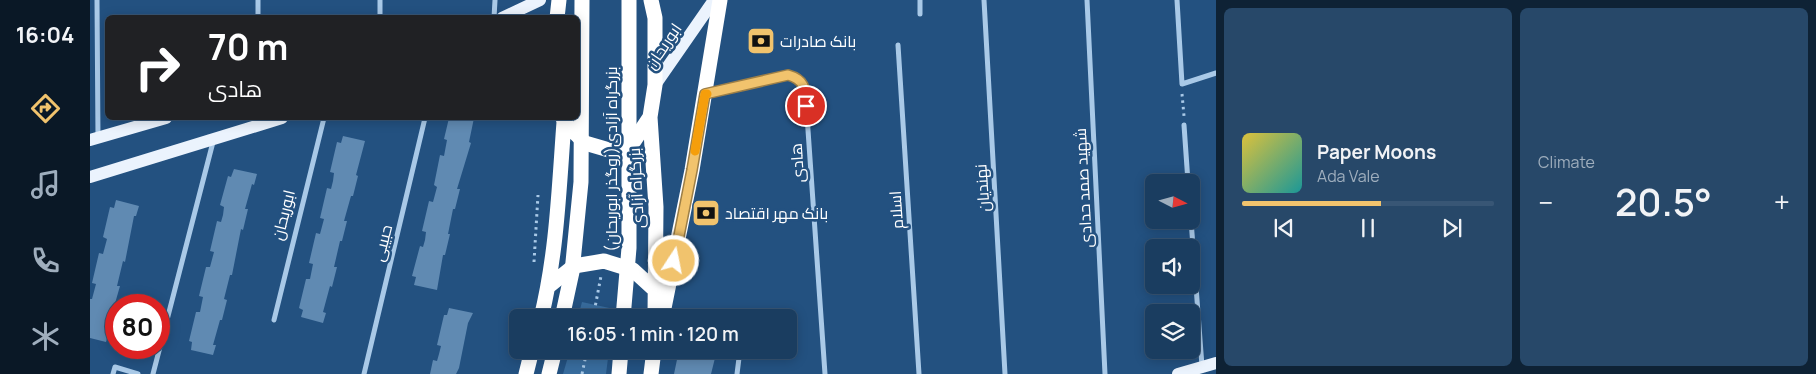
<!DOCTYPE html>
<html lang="en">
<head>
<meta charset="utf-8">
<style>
  :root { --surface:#1a3d60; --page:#274869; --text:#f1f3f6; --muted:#9faebd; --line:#385675; --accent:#f1c36d }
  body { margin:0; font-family:Manrope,Cairo,sans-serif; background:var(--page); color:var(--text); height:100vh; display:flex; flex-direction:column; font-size:19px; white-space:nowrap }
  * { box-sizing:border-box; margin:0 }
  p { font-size:16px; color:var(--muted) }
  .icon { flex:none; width:28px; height:28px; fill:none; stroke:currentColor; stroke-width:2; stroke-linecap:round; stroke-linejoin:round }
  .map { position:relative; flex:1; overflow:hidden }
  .sheet { display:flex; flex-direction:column; gap:8px; padding:8px; background:#0e2235; width:600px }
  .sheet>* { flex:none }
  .guide { position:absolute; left:15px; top:15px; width:475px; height:105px; border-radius:8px; box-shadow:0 2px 12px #0003,0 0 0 1px var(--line); background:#202124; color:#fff; overflow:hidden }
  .needle { width:32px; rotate:96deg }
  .tools { position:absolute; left:1055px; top:174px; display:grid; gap:10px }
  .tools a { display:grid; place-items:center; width:55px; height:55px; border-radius:8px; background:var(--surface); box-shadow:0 2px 12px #0003,0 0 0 1px var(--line); font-size:25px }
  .speed { position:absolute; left:15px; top:294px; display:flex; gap:10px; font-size:25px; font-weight:700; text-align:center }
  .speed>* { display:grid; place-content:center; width:65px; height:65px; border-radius:50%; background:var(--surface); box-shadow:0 2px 12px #0003,0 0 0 1px var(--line); line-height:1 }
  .speed .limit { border:8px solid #d22; background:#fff; color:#111 }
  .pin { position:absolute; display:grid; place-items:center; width:42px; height:42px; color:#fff; margin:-21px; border:2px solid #fff; border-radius:50%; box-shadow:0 1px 5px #0007 }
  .me { position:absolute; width:55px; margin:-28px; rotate:11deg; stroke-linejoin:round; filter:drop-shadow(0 0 4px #0008) }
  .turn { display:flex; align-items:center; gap:18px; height:105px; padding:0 20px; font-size:22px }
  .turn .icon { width:65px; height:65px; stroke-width:2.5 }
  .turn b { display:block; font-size:35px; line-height:42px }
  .big { font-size:38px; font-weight:600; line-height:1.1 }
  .sheet .card { flex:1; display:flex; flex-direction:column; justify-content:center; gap:8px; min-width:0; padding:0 18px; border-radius:8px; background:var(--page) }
  .song { display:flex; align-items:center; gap:15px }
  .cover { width:60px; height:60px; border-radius:8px; background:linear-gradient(135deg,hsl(50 70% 55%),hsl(180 70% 35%)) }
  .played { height:5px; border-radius:2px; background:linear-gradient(90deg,var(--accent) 55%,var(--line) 55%) }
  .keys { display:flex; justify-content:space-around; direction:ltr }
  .heat { display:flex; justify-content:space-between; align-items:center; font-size:28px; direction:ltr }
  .sheet .tiles { flex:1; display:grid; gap:8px; grid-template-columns:repeat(2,1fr) }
  .trip { position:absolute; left:419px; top:309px; width:288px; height:50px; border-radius:8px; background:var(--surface); box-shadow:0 2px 12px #0003,0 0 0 1px var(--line); font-weight:600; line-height:50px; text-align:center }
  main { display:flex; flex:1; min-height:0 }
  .tabs { display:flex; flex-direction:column; width:90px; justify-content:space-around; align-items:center; background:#0a1826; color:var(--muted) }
  .tabs .icon { width:35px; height:35px }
  .tabs .active { color:var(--accent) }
  .tabs b { font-size:22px; color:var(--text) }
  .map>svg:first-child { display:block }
  .green { fill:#386c9d }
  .building { fill:#608ab2 }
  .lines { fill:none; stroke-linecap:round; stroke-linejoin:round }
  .path { stroke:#a9c9e7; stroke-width:3; stroke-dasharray:2.5 4; stroke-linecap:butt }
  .street { stroke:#a9c9e7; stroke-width:5 }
  .primary { stroke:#ebf3fd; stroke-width:12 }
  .highway { stroke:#fff; stroke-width:15 }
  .highway-bridge { stroke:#fff; stroke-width:15 }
  .route-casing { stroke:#9d7f47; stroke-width:12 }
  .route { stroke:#f1c36d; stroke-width:9 }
  .slow { stroke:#f59e0b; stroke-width:9 }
  .labels { text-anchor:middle; stroke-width:5; stroke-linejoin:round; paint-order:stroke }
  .poi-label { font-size:16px; fill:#fff; stroke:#235180; text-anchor:start }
  .street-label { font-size:16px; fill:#fff; stroke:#235180 }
</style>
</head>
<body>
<main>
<nav class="tabs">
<b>16:04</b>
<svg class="icon active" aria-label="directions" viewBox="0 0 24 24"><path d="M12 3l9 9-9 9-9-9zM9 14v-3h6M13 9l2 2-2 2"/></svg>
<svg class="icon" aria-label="music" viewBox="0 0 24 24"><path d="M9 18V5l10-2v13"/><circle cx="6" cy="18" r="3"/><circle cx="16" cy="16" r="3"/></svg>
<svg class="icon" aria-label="phone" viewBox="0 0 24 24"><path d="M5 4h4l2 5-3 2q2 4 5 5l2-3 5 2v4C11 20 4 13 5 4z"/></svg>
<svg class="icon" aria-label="climate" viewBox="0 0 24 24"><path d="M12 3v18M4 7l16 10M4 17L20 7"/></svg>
</nav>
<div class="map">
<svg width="1126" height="374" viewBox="0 0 1126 374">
  <rect width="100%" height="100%" fill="#235180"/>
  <path class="green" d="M492 302 524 309 523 317H488Z
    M480 350H519L516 374H473Z"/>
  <path class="building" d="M359 118H384L379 142 381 143 367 189H370L365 209H363L358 234H360L355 255H353L347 290 324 285 326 277 322 276 330 246 333 247 335 240 336 232 332 231 339 201 343 202 347 187 344 185 350 155 354 156 357 140 354 139Z
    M253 136 275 141 266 175 268 176 263 196H261L254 221H257L252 241H250L244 267H247L242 287 240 286 233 312 236 313 233 323 211 317 213 310 209 308 216 279H220L223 264 219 263 226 233 230 234 234 219 230 218 237 188 241 189 243 181 244 173 240 172 247 142 251 143Z
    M144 169 167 174 164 185 162 184 155 209H158L153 230 151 229 142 275H140L134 299 137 300 132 320H130L123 345H126L123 355 101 350 102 342 99 341 106 312H110L113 297 109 296 116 267H120L124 252 120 251 127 221 131 222 133 215 134 207 130 205 138 176 141 177Z
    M26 200 49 206 46 216H44L35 262 33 261 27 286H30L24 307 22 306 16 331 19 332 16 342 0 338V299H2L6 284 2 283 9 253 13 254 17 239 13 237 20 207 24 208Z
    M359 308 383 313 378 323 369 368 366 374H340L343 360 347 361 349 354 351 346 347 345 354 315H357Z
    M589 350H627L621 374H584Z"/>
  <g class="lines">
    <path class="path" d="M1092 94 1094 116
      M444 262 448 195
      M503 318 511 276
      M492 374 497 350"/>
    <path class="street" d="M7 0 8 137
      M168 0V18
      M894 0 915 374
      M997 0 1015 374
      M1087 0 1092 84 1126 73
      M830 14V0
      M290 18V0
      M404 18 405 0
      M808 45 829 374
      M617 94 698 75 707 78 715 87 735 374
      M1094 125 1098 182
      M1101 220 1112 366
      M184 320 234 118
      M23 374 25 367 48 374
      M63 374 123 142
      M274 374 335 118
      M647 374 650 350"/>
    <path class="primary" d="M412 18 450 0
      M565 85 624 0
      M0 140 76 118
      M0 177 192 118
      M1088 374 1126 363"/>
    <path class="highway" d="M467 18 469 0
      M560 117 566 207 565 316
      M473 118 474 122 495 143 519 150 544 141 560 117 565 85V18L561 0
      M459 286 484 266 514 261 543 270 566 291
      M451 318C467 253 469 188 474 122
      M572 318 602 170 630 0
      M436 374 442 350
      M459 374 465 350
      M529 374 531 350
      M561 374 564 350"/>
    <path class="highway-bridge" d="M472 318 482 272 491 182 492 0
      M533 318 539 248V0"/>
  </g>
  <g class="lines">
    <defs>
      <path id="route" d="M584 261 602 170 615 94 698 75C716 80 715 90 716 106"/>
    </defs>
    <use href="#route" class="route-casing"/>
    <use href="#route" class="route"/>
    <path class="slow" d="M605 151 615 94H617"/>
  </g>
  <defs>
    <symbol id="bank-square" viewBox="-11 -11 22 22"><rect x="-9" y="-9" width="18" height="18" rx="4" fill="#f1c36d" stroke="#235180"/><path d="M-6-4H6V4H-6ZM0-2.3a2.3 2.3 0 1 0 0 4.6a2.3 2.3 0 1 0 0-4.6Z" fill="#111"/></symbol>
  </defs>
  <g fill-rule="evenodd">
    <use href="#bank-square" x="655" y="25" width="32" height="32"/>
    <use href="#bank-square" x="600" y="197" width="32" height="32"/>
  </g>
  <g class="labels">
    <g class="poi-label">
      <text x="690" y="47">بانک صادرات</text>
      <text x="635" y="219">بانک مهر اقتصاد</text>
    </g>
    <g class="street-label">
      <text transform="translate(573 46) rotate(-56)" y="6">ابوریحان</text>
      <text transform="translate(521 159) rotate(-90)" y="6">بزرگراه آزادی(روگذر ابوریحان)</text>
      <text transform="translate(707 163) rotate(-94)" y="6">هادی</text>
      <text transform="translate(546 188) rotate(-93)" y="6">بزرگراه آزادی</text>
      <text transform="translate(892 188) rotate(-94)" y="6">نهندیان</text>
      <text transform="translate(993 188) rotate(-93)" y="6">شهید صمد حدادی</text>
      <text transform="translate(806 210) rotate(-94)" y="6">اسلام</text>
      <text transform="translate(193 215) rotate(-76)" y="6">ابوریحان</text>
      <text transform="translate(292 243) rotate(-76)" y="6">حبیبی</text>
    </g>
  </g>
</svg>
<div class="tools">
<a><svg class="needle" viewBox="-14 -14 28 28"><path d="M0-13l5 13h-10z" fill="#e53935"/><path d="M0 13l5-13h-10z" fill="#9faebd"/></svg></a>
<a><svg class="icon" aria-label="sound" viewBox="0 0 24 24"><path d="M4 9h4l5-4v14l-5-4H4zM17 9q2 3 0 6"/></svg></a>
<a><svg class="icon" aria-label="layers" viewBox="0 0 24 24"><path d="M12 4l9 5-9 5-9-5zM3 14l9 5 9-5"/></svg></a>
</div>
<div class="speed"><div class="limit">80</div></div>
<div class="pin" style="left:716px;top:106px;background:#d93025"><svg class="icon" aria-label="arrive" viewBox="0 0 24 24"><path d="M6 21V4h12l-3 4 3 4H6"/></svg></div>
<svg class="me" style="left:584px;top:261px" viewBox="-20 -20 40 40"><circle r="17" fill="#f1c36d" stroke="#fff" stroke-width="3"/><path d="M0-11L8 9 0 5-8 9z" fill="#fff"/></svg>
<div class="trip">16:05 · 1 min · 120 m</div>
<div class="guide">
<div class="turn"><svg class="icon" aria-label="right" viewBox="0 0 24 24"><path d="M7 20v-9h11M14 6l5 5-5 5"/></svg><div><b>70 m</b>هادی</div></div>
</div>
</div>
<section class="sheet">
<div class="tiles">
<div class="card">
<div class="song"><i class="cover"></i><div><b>Paper Moons</b><p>Ada Vale</p></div></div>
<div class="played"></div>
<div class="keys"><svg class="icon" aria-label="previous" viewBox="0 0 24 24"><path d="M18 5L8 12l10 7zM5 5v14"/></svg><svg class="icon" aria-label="pause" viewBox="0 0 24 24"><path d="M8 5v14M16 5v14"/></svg><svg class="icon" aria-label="next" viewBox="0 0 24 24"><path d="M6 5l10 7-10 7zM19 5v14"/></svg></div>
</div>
<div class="card"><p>Climate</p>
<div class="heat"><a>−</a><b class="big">20.5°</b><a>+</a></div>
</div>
</div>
</section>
</main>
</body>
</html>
